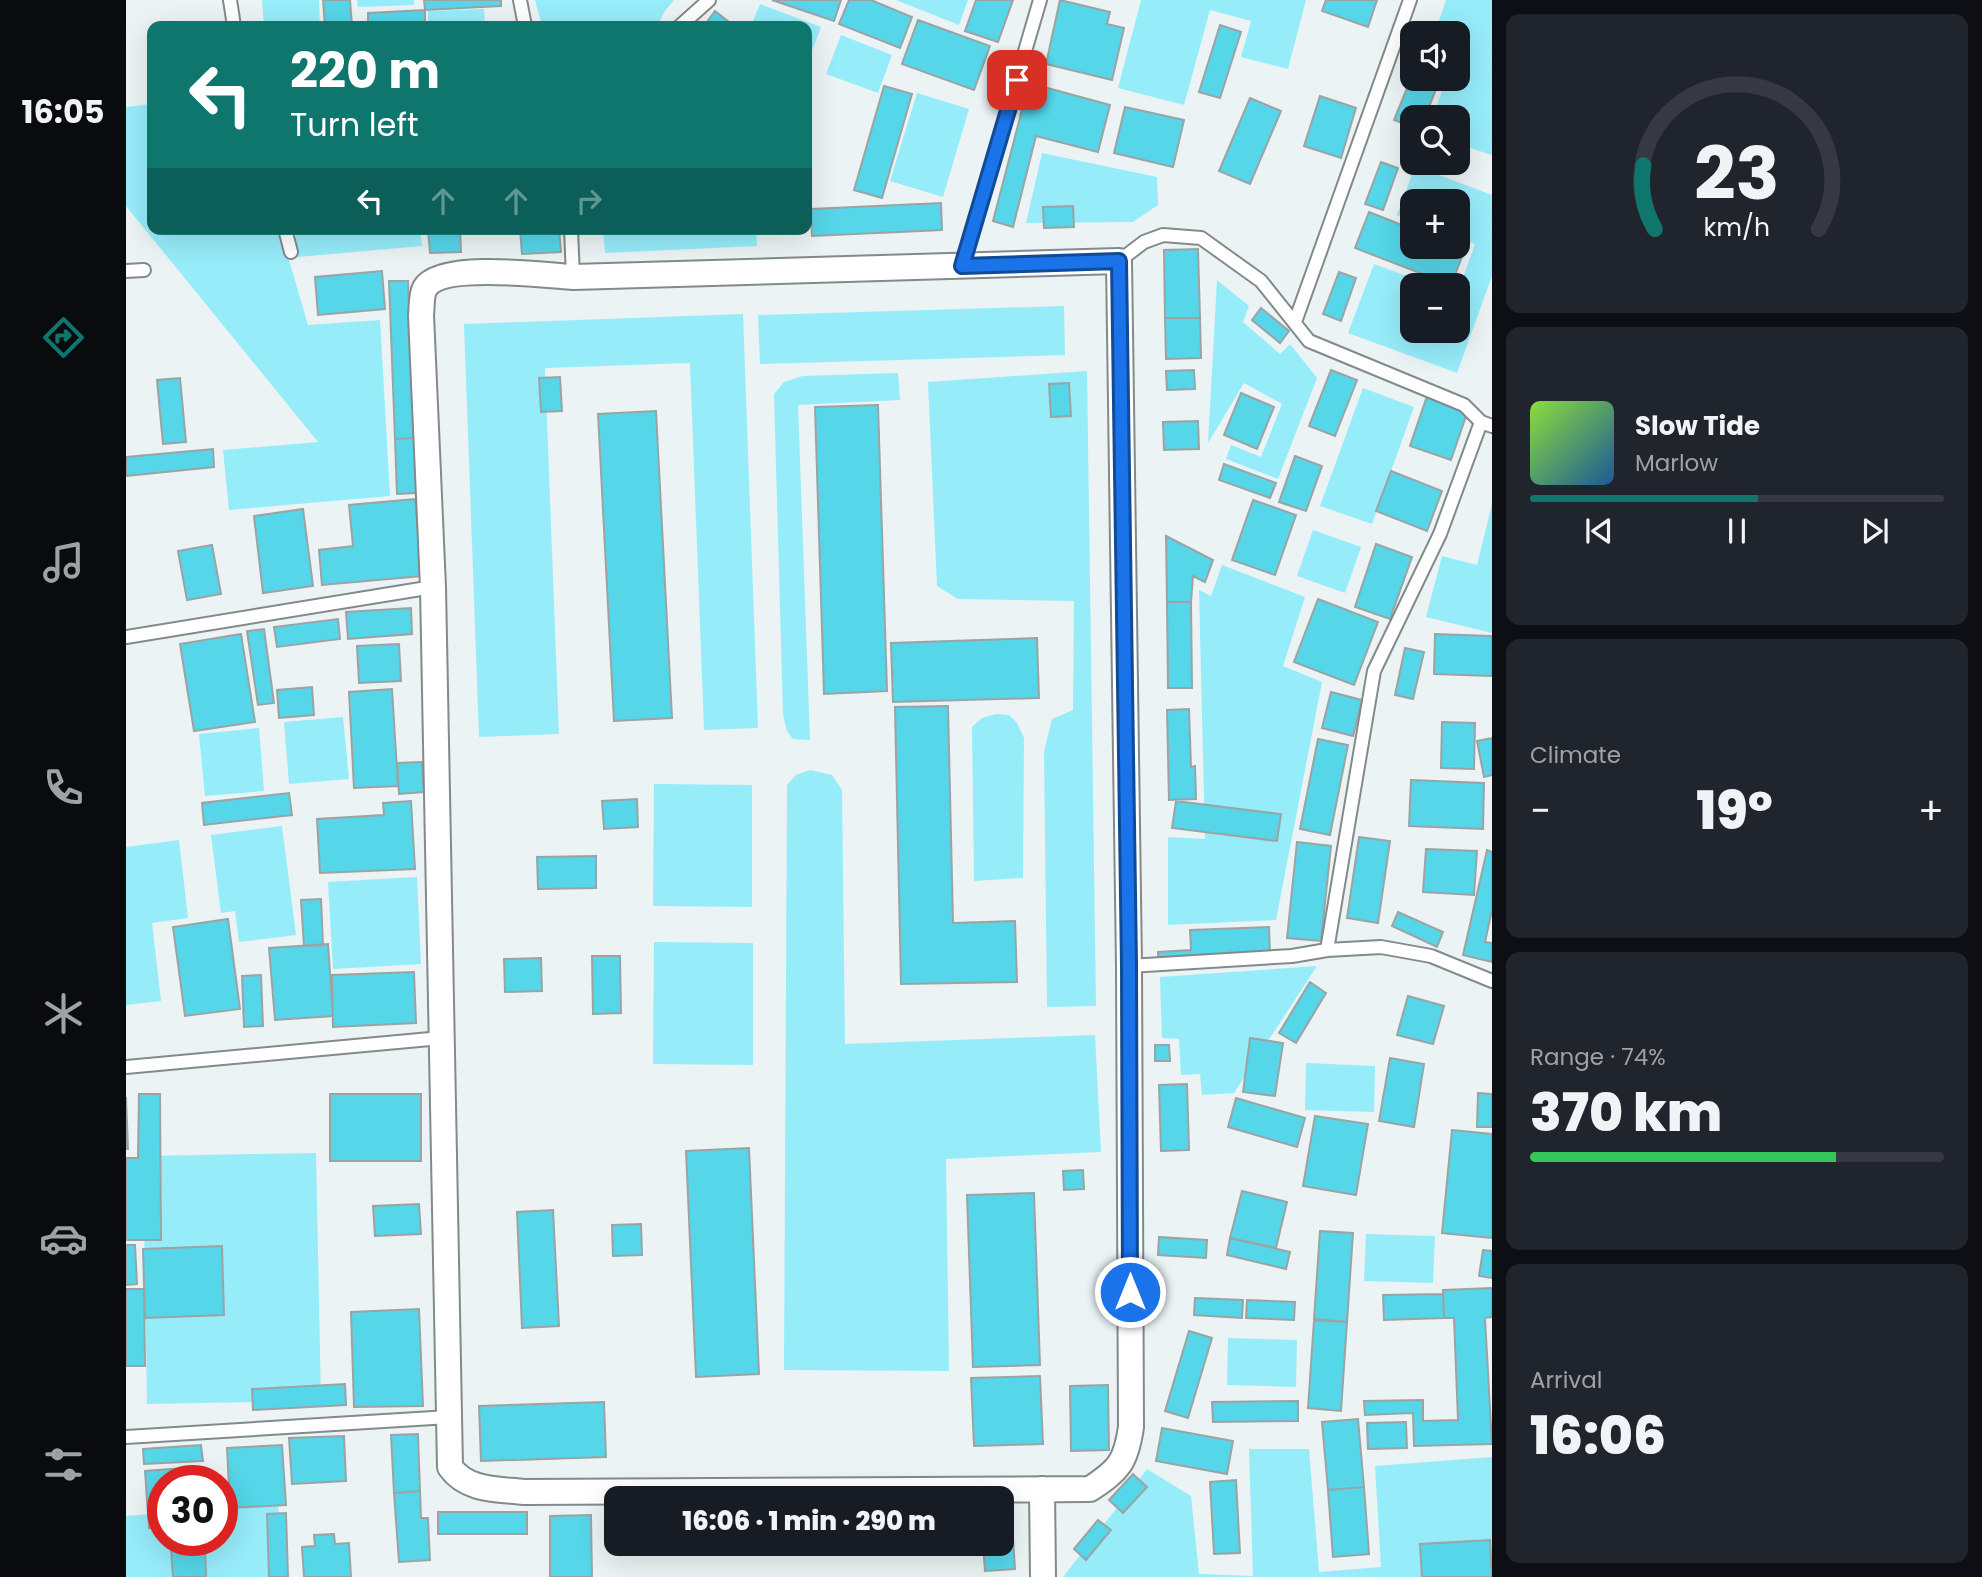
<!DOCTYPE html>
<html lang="en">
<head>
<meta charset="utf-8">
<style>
  :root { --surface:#171b24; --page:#20242c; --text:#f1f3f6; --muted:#9ea1a6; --line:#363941; --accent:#0f766e }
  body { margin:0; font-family:Poppins,sans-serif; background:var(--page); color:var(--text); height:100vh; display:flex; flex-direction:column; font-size:26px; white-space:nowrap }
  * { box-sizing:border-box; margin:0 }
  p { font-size:23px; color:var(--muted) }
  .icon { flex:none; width:38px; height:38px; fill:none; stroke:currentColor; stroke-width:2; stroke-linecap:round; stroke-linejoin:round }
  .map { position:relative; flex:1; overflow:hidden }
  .details { display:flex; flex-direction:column; gap:14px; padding:14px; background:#0d0f14; width:490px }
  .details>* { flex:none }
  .banner { position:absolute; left:21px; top:21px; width:665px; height:214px; border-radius:14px; box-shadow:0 7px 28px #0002; background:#0f766e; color:#fff; overflow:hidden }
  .controls { position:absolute; left:1274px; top:21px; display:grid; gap:14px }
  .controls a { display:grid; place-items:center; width:70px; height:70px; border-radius:14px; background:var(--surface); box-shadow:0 7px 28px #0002; font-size:35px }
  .speed { position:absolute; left:21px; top:1465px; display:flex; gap:14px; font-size:35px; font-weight:700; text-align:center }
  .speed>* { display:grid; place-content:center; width:91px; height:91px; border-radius:50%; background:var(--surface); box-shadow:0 7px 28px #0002; line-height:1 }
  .speed .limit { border:10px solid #d22; background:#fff; color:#111 }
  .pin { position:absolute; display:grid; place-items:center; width:60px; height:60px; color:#fff; margin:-30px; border-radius:14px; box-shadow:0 4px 10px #0006 }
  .me { position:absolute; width:77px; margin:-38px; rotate:0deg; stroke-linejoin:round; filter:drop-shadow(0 0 5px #0008) }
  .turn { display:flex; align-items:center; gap:24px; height:147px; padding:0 28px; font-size:32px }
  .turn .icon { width:91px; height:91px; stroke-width:2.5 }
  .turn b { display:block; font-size:49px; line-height:60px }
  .lanes { display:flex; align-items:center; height:66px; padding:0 28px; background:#0003; justify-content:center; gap:35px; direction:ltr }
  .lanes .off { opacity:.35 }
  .big { font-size:52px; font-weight:800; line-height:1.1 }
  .details .card { flex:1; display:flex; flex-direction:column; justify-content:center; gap:10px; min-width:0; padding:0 24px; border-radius:14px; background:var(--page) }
  .details .dial { align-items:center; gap:0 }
  .dial svg { height:182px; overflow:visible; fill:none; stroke:var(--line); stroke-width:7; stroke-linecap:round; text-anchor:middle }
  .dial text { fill:var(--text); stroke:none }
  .song { display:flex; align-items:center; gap:21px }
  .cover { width:84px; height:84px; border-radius:10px; background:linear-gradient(135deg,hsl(90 70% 55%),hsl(210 70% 35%)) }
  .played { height:7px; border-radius:4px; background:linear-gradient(90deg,var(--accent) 55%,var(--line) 55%) }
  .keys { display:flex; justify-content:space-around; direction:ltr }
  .heat { display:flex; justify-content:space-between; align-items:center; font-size:38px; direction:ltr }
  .charge { height:10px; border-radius:5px; background:linear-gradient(90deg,#34c759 74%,var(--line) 0) }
  .trip { position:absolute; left:478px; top:1486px; width:410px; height:70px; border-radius:14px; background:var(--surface); box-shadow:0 7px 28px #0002; font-weight:800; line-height:70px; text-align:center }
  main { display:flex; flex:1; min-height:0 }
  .dock { display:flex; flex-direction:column; width:126px; justify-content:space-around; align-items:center; background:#090b0e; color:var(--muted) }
  .dock .icon { width:49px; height:49px }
  .dock .active { color:var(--accent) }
  .dock b { font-size:32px; color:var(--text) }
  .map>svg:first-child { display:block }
  .green { fill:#97ecfa }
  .building { fill:#55d6e9; stroke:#9ca3a4; stroke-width:2 }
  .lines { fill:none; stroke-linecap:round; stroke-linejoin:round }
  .service-casing { stroke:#838a8b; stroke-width:16 }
  .minor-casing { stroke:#838a8b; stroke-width:28 }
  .service { stroke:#fff; stroke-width:12 }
  .minor { stroke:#fff; stroke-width:24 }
  .route-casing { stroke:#114b97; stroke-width:18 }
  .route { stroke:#1a73e8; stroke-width:12 }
</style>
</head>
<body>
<main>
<nav class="dock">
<b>16:05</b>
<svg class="icon active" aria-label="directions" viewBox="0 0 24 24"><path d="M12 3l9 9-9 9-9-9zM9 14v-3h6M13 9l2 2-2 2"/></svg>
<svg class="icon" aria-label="music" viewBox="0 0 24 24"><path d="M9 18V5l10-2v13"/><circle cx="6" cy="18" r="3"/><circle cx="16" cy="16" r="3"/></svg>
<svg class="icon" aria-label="phone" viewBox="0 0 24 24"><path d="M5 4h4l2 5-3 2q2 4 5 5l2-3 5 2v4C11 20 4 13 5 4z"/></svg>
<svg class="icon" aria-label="climate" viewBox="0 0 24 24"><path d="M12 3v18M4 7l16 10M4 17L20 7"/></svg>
<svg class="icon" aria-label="car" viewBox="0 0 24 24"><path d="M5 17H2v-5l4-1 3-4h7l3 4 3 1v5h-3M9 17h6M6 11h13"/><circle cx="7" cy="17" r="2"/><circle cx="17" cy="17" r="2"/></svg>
<svg class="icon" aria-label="filters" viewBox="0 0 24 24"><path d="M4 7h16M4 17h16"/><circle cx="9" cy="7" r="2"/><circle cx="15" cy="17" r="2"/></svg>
</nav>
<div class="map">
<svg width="1366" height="1577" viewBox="0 0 1366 1577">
  <rect width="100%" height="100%" fill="#ebf3f4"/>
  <path class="green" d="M136 0H193L194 26H138Z
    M231 0H288V5L232 7Z
    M409 0H548L538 12 532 26H416Z
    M770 0H842L833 25Z
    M1015 0H1180L1162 69 1115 57 1125 21 1084 10 1058 105 992 88Z
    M1320 0H1366V155L1332 144V117H1307L1320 79H1332V33H1309Z
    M634 4 695 27 681 64V26H625Z
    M358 9 359 26H302V11Z
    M715 35 766 55 752 93 700 74Z
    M791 93 843 109 817 197 764 181Z
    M26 104V229H154L182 325 254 320 264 496 103 510 97 450 192 442 0 206V107Z
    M916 153 1031 177 1032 205 1007 222 900 223Z
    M1289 166 1366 195V276L1331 373 1222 333 1248 264 1305 285H1286V331H1332V292L1349 244 1332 238V201H1286V221L1271 215Z
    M169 229H294L296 246 172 257Z
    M477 229H630L631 246 479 253Z
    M1091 280 1123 306 1117 322 1154 354 1164 344 1191 378 1152 479 1100 459 1105 445 1135 457 1156 404 1118 383 1082 443Z
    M938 306 939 355 634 364 632 315Z
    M617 314 632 728 578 730 564 363 419 368 433 734 353 737 338 324Z
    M961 371 970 1006 921 1007 918 752 926 719 947 710 948 601 832 599 811 586 802 382Z
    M772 373 774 400 672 405 684 740 667 739 661 731 657 715 648 394 658 382 677 376Z
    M1237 388 1288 407 1246 524 1194 506Z
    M1366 504V633L1300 617 1316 556 1351 565Z
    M1187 530 1235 547 1219 593 1171 576Z
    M1096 565 1179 597 1157 666 1196 682 1150 920 1042 925V837L1079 839 1073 590 1085 596Z
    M870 714 883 715 891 723 898 738 897 878 848 881 846 727 856 718Z
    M217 717 223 779 163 784 158 722Z
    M133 728 138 791 79 796 73 734Z
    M684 770 706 775 716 790 719 1044 969 1035 975 1152 820 1159 823 1371 658 1370 661 785 670 775Z
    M528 784 626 785V907L527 906Z
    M156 826 170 935 113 942 109 911 95 913 85 835Z
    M53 840 62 918 26 923 35 1001 0 1005V847Z
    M291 877 295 964 207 969 202 882Z
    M528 942 627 943V1065L527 1064Z
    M1191 966 1108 1093 1076 1095 1074 1074 1055 1075 1053 1039 1036 1038 1034 977Z
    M1180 1063 1249 1066 1248 1112 1179 1110Z
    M190 1153 195 1401 21 1404 17 1156Z
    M1240 1234 1309 1236 1307 1283 1238 1281Z
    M1102 1338 1171 1340 1170 1387 1101 1385Z
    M1123 1449H1183L1193 1572 1255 1567 1249 1466 1366 1457V1577H937L1021 1469 1065 1496 1073 1574 1127 1576Z
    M152 1503 158 1577H0V1516L37 1513V1540H96V1507Z"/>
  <path class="building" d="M197 0H224L226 26H199Z
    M298 0H375V6L299 10Z
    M646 0H715L708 21Z
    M723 0H745L786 17 774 48 713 24Z
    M850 0H887L872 42 839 31Z
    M934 0 984 12 981 24 998 28 986 80 920 64Z
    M1200 0H1251L1242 27 1196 11Z
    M299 10V26H242V13Z
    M589 11 607 25 606 26H578Z
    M792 20 864 46 848 90 776 64Z
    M1094 25 1115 32 1094 98 1073 92Z
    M1286 76V79H1314L1299 117H1286V127L1268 120Z
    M903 83 984 105 972 152 910 136 887 227 867 221Z
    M758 86 786 94 756 198 728 190Z
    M1194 96 1230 108 1215 158 1178 146Z
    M1124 98 1155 111 1124 184 1093 171Z
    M999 107 1058 120 1047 167 988 153Z
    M1255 162 1272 168 1257 210 1239 204Z
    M815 203 816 230 686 236 685 209Z
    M947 206 948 227 918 228 917 207Z
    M1243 212 1286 229V247L1332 246 1339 249 1325 285 1229 248Z
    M302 229H334L335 252 304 253Z
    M394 229H433L435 252 396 254Z
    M1072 249 1074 318H1039L1038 250Z
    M256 271 259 309 192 315 189 277Z
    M1213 272 1230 278 1215 321 1197 314Z
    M263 281H282L288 438 269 439Z
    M1135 308 1163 331 1154 343 1126 320Z
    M1039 318H1074L1075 358 1040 359Z
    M1068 370 1069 389 1041 390 1040 371Z
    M1205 370 1231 380 1209 436 1183 426Z
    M434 377 436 411 415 412 413 378Z
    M54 378 60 442 37 444 31 380Z
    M943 383 945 416 925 417 923 384Z
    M1115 393 1148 407 1131 449 1098 435Z
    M1301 396 1342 410 1325 460 1284 446Z
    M752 405 761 691 698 694 689 407Z
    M530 411 546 718 488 721 472 414Z
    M1072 421 1073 449 1038 450 1037 422Z
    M288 438 291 493 271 494 269 439Z
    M87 449 88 467 0 476V457Z
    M1169 456 1196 466 1180 511 1153 502Z
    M1098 464 1150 483 1144 498 1093 480Z
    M1265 471 1316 491 1301 531 1250 511Z
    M289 499 296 576 196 585 193 550 227 546 223 505Z
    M1127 500 1170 515 1149 575 1106 560Z
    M177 509 187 586 137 593 128 516Z
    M1040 536 1087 560 1079 582 1067 576 1065 602H1041Z
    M1250 544 1286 557 1264 619 1229 607Z
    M86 545 95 594 61 600 52 551Z
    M1192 599 1252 622 1228 685 1168 662Z
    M1041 602H1065L1066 688H1042Z
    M285 608 286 634 222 639 220 612Z
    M212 619 214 639 151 647 148 627Z
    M138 629 148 703 132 705 121 631Z
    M115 634 129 722 68 731 54 644Z
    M1309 634 1366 636V676L1308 674Z
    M911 638 913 698 767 702 765 643Z
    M273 644 275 681 233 683 231 646Z
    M1279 648 1298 652 1287 699 1269 695Z
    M186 687 188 715 153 718 151 690Z
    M266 689 272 786 228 788 223 692Z
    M1205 692 1236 700 1227 736 1196 728Z
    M822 706 827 923 889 921 891 982 775 984 769 707Z
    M1063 709 1065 767 1069 766 1070 799 1043 800 1041 710Z
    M1316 722 1349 723 1348 769 1315 768Z
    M1366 738V775L1358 777 1351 741Z
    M1192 739 1222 745 1204 835 1174 829Z
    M296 762 298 792 273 794 271 763Z
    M1285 780 1358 783 1357 829 1283 826Z
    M163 793 166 815 78 825 76 803Z
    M511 799 512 827 478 829 476 801Z
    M285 801 289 869 194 873 191 819 258 815 257 803Z
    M1050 801 1155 814 1151 841 1046 828Z
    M1233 837 1264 841 1252 923 1221 918Z
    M1171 842 1205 846 1195 941 1161 938Z
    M1300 849 1351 851 1348 895 1297 892Z
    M1361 850 1366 852V910L1359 942 1366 943V962L1337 955Z
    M470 856V888L412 889 411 857Z
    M195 899 197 945 178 946 175 900Z
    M1272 912 1317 932 1311 947 1266 926Z
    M102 919 114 1009 59 1016 47 927Z
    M1143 927 1144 953 1032 958V952L1065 950 1064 930Z
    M202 944 207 1016 149 1020 143 948Z
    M466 956H494L495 1013 467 1014Z
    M415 958 416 991 379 992 378 959Z
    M288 972 290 1023 207 1027 206 975Z
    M135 975 137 1026 118 1027 116 976Z
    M1184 982 1200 993 1170 1043 1153 1033Z
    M1282 996 1318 1006 1307 1044 1271 1035Z
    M1124 1038 1157 1043 1149 1096 1117 1092Z
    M1029 1045H1043L1044 1061H1029Z
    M1264 1058 1298 1064 1288 1127 1253 1121Z
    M1061 1084 1063 1150 1035 1151 1033 1085Z
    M1352 1093 1366 1094V1127H1351Z
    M13 1094H34L35 1240H0V1158H12Z
    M204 1094H295V1161H204Z
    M0 1097 2 1149H0Z
    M1110 1098 1179 1118 1171 1147 1102 1127Z
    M1189 1116 1242 1124 1230 1195 1177 1186Z
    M1326 1130 1366 1134V1238L1316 1233Z
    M623 1148 633 1374 570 1377 560 1151Z
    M957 1170 958 1189 938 1190 937 1171Z
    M1116 1191 1161 1202 1150 1248 1104 1238Z
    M908 1193 914 1365 847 1367 841 1195Z
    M293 1204 295 1234 249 1236 247 1206Z
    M427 1210 433 1326 396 1328 391 1212Z
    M515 1224 516 1255 487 1256 486 1225Z
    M1194 1231 1227 1233 1221 1322 1188 1319Z
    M1033 1237 1081 1240 1080 1258 1032 1255Z
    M1104 1238 1164 1252 1160 1269 1101 1255Z
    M0 1245H9L11 1284 0 1285Z
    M96 1246 98 1315 19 1318 17 1249Z
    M1357 1250 1366 1251V1278L1353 1276Z
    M1366 1288V1317L1359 1318 1366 1444 1288 1446 1287 1413 1239 1415 1238 1401 1297 1400V1421L1332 1420 1328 1318H1318L1317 1290Z
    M0 1289H18L19 1366H0Z
    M1317 1294 1318 1318 1258 1320 1257 1295Z
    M1069 1298 1117 1300 1116 1318 1068 1315Z
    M1121 1300 1169 1302 1168 1320 1120 1318Z
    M293 1309 297 1406 228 1407 225 1312Z
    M1188 1320 1221 1322 1215 1411 1182 1408Z
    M1063 1331 1086 1338 1062 1418 1039 1411Z
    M914 1376 917 1444 848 1446 845 1378Z
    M219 1384 220 1405 127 1410 126 1389Z
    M982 1385 983 1450 945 1451 944 1386Z
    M1172 1401V1421L1087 1422 1086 1402Z
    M478 1402 480 1457 355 1461 353 1406Z
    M1232 1419 1238 1487 1202 1490 1196 1422Z
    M1280 1422 1281 1448 1242 1449 1241 1423Z
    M1036 1428 1107 1441 1101 1474 1030 1461Z
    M292 1434 294 1491 268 1493 265 1435Z
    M218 1436 220 1481 166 1484 163 1438Z
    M75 1445 77 1461 18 1464 17 1449Z
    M156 1445 160 1505 104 1508 101 1448Z
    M72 1467 73 1480H37V1527L23 1528 19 1471Z
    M1007 1474 1021 1487 997 1513 983 1500Z
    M1110 1480 1114 1553 1088 1554 1084 1482Z
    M1238 1487 1243 1554 1207 1557 1202 1490Z
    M294 1491 295 1518H302L304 1560 273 1562 268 1493Z
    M312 1512H401V1534H312Z
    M160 1513 162 1577H143L141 1514Z
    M465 1515 466 1577H424V1516Z
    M972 1520 985 1530 960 1560 948 1549Z
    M208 1534 209 1544 223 1543 225 1577H178L176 1547 189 1546 188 1535Z
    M887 1538 889 1569 859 1571 857 1544H875V1539Z
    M1364 1540 1366 1577H1296L1294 1544Z
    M79 1547 80 1577H47L45 1549Z"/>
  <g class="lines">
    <defs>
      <path id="service" d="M104 0 108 26
        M394 0 399 26
        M554 26 583 0
        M159 229 165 252
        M445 229 447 277
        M993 261 1018 242 1037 235 1075 238 1135 281 1183 341 1338 405 1355 422 1366 426
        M836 266 914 0
        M0 271 18 270
        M1169 322 1284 0
        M1355 422 1314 534 1248 671 1201 950 1255 947 1305 956 1366 981
        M0 637 307 587
        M1003 966 1166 956 1201 950
        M0 1067 315 1038
        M0 1437 323 1417"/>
      <path id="minor" d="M993 261 1003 966 1005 1427C1000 1462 993 1470 964 1489L398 1492C371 1489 341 1491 324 1467L307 587 295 315C296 307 295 295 299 288 315 262 418 275 447 277Z
        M916 1489 917 1577"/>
    </defs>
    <use href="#service" class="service-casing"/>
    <use href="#minor" class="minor-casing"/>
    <use href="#service" class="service"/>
    <use href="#minor" class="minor"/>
  </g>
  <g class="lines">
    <defs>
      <path id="route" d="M891 80 836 266 993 261 1003 965 1004 1292"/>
    </defs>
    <use href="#route" class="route-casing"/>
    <use href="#route" class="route"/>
  </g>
</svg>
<div class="controls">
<a><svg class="icon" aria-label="sound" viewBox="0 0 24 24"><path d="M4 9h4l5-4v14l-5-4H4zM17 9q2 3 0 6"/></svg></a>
<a><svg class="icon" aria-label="search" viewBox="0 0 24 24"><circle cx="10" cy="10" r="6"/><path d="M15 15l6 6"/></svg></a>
<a>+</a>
<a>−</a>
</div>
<div class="speed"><div class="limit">30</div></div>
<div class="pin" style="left:891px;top:80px;background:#d93025"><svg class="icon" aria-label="arrive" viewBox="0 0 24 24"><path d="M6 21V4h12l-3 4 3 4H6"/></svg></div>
<svg class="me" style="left:1004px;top:1292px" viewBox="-20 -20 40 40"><circle r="17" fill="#1a73e8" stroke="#fff" stroke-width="3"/><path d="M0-11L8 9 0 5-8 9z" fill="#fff"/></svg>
<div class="trip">16:06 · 1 min · 290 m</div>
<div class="banner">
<div class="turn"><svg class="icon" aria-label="left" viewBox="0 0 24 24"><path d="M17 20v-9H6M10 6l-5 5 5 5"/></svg><div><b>220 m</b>Turn left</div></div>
<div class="lanes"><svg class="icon" aria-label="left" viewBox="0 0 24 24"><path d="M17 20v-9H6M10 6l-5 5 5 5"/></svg><svg class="icon off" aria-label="ahead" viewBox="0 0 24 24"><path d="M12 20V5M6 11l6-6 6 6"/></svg><svg class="icon off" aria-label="ahead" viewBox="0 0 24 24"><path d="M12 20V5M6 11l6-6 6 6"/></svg><svg class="icon off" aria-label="right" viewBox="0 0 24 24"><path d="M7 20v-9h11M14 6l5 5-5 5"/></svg></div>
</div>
</div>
<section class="details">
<div class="card dial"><svg viewBox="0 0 100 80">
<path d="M14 69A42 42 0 1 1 86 69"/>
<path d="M14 69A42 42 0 0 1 9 41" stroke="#0f766e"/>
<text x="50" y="56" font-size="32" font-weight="700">23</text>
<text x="50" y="72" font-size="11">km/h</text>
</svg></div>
<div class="card">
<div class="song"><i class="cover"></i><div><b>Slow Tide</b><p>Marlow</p></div></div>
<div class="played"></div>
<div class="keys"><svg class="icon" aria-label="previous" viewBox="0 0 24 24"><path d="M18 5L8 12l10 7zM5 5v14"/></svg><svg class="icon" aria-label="pause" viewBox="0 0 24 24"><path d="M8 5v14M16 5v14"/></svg><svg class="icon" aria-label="next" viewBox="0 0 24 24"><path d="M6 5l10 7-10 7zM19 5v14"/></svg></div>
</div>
<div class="card"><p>Climate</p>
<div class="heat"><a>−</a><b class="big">19°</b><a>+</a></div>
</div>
<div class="card"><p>Range · 74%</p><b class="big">370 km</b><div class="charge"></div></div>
<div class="card"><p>Arrival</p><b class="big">16:06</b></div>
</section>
</main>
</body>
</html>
